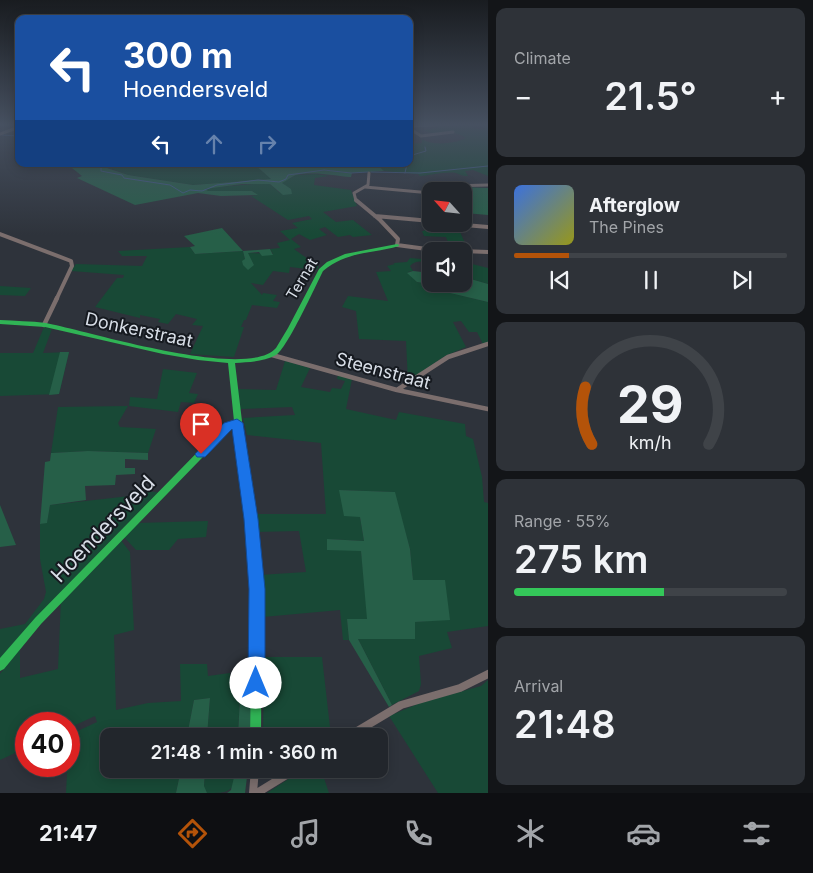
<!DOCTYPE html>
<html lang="en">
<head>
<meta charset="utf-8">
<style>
  :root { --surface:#22262c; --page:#2e3238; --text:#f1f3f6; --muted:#a2a5a9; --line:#3f4348; --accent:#b45309 }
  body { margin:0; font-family:Inter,sans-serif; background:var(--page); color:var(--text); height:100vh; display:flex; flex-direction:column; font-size:19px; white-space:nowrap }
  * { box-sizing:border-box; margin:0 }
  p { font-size:16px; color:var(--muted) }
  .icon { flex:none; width:28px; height:28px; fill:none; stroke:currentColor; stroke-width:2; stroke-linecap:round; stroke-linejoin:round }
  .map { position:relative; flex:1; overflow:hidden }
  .side { display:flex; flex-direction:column; gap:8px; padding:8px; background:#131518; width:325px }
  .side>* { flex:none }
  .guide { position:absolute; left:15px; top:15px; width:398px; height:152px; border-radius:10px; box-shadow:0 2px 12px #0003,0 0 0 1px var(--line); background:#1a4fa0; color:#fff; overflow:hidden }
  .needle { width:32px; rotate:297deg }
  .buttons { position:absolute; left:422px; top:182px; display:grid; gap:10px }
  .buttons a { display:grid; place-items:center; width:50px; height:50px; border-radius:10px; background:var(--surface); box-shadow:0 2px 12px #0003,0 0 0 1px var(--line); font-size:25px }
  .speed { position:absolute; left:15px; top:712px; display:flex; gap:10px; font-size:25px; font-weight:700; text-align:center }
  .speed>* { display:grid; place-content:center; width:65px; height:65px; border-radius:50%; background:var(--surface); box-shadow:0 2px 12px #0003,0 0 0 1px var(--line); line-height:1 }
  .speed .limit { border:8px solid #d22; background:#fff; color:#111 }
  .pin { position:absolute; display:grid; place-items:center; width:42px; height:42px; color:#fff; margin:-51px -21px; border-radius:50% 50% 50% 0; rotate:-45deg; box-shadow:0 0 5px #0007 }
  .pin .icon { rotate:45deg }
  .me { position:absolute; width:55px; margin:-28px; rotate:0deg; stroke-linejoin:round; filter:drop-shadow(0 0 4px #0008) }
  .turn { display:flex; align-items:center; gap:18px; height:105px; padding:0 25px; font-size:22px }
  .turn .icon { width:65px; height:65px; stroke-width:2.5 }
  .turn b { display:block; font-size:35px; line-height:42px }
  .lanes { display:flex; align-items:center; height:48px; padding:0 25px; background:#0003; justify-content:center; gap:25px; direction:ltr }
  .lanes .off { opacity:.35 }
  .big { font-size:38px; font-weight:600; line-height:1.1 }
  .side .card { flex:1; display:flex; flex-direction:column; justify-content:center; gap:8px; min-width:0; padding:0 18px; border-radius:10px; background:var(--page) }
  .side .dial { align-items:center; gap:0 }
  .dial svg { height:130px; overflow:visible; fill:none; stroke:var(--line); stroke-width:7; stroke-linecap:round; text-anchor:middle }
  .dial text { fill:var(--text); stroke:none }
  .song { display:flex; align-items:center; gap:15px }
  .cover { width:60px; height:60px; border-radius:8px; background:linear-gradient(135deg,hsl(220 70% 55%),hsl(60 70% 35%)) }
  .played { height:5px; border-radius:2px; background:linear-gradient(90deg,var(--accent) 20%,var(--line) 20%) }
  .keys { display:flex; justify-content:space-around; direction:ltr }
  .heat { display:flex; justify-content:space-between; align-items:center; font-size:28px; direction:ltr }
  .charge { height:8px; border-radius:4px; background:linear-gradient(90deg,#34c759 55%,var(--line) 0) }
  .trip { position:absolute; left:100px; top:728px; width:288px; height:50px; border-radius:10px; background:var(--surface); box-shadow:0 2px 12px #0003,0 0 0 1px var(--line); font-weight:600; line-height:50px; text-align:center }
  .tabs { display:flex; height:80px; justify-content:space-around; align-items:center; background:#0e0f12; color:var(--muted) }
  .tabs .icon { width:35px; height:35px }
  .tabs .active { color:var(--accent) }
  .tabs b { font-size:22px; color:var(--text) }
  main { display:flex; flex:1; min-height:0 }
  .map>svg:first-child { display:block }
  .green { fill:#184936 }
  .forest { fill:#265f48 }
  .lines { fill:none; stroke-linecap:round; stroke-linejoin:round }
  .stream { stroke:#405b85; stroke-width:1 }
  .street-far3 { stroke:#7b6e6d; stroke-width:3 }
  .street-far2 { stroke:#7b6e6d; stroke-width:4 }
  .street-far1 { stroke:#7b6e6d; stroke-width:4.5 }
  .street { stroke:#7b6e6d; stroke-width:8 }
  .fast { fill:#30b455; fill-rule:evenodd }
  .route { fill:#1a73e8; stroke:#114b97 }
  .labels { text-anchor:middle; stroke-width:4; stroke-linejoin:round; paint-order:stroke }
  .far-street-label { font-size:15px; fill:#d8dee7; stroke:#161a20 }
  .street-label { font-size:18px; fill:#d8dee7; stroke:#161a20 }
  .near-street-label { font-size:21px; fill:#d8dee7; stroke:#161a20 }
</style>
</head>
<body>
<main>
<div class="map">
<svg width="488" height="793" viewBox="0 0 488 793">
  <rect width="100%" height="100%" fill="#2e333b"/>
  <path class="green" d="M468 124 476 129H485L478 124H488V176L473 170 465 171 468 176C462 176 461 175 456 173 446 171 428 176 420 176L418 174 384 171 376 164 367 166 363 164H409V144L422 143V139C432 146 454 144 466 138 447 126 442 139 424 130L439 128 435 125Z
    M116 164 133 167 139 164H257H255L271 179 193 185 128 175 107 167Z
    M316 174 329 176 315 178 314 185 351 190 357 206 323 212 336 222 353 220 372 235 353 237 350 235 338 237 325 227 319 229 327 235 310 240 299 234 291 239 301 247 294 249 319 267 316 270 290 267 289 273 273 271 263 285 251 283 262 295 263 293 277 295 273 301 280 302 277 308 252 305 246 320H244L241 327H244L234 357 190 354 203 326 192 325 197 319 176 314 168 324 158 322 160 319 140 315V318L95 307 117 278H123L124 275 71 271 76 264 142 266 147 256H122L118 251 190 247 195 254 243 251 245 259 254 265 247 253 273 254 270 249 280 248 277 243 290 240 280 231 298 228 292 223 312 219 309 216 288 220 251 196 257 195 252 191H208L205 188 266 183 270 184 280 193 286 188 281 183 296 175Z
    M425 221 431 222V224L457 225 468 250H451L446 237 424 236 422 231H424Z
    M423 250 431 251V264C423 262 417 259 410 266L413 271 408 272 417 282 451 287 450 293 488 302V343L483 344 477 332H469L461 321 453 322 466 347 445 356 408 381 406 341 359 339 356 311 342 307 348 296 388 301 376 272 391 271 387 266 395 264 393 263 407 262 410 258 422 259Z
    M464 252H467L470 258H466L468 263 488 268V284L468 278 464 265Z
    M0 286 31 288 25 296 0 295Z
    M44 327 52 329 43 353 69 352 59 394 0 396V353H33Z
    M285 361 310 368 301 387 330 392 332 388 341 389 345 381 337 379 338 375 352 379 346 409 396 420 399 412 465 424 466 436 473 439 482 477 484 502 488 503V626L447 632 452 648 419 656 421 684 419 691 392 705 358 639H414L415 622 449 619 413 581 410 549 394 492 339 490 360 517 364 541 327 539 328 550H361L368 619H347L349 640H343L340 610 263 617 259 575 306 572 299 531 255 532V514H326L321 443 247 435 243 418 295 415 292 407 240 409 237 389 276 390Z
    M163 369 197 373 189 393 198 394 194 403 181 402 178 412 129 406 130 397 157 399Z
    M128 406 118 423 120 427 156 429 148 453 88 451 51 453 58 407Z
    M130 491 158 492 28 626 0 660V629L25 624 44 599 46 592 40 559V524L47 522 50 505 130 496Z
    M208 521 206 537 178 539 169 550H136L123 536 136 523Z
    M120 539 130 552 134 630 114 635 116 710 148 703 181 701 180 664H207L208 676 230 673 232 692H240L238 736H207L210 698 194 700 187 736H109V769H181L176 793H66L69 735 97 722 95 716 69 728V724H26V748L0 760V674L20 648V678L58 669 61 599Z
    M264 657H322L331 736H263Z
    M488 680V793H438L389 716 420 703 481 686Z
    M205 769H236C235 793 228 793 207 793L204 787Z
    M304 769H321L329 793H267Z"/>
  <path class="forest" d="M67 164H116L107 168 128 175 193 185 271 179 254 164H291L299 168 311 164H363L367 166 376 164 384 171 352 173 351 177C335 176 315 171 296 175 291 177 286 181 282 183L291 189 292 194 283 195 270 184H242L205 189 208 191H252L258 195 221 196 198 193 135 205 77 178 82 176Z
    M458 187 488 188V215L465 213 464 191 452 190Z
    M222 228 243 251 270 249 273 255 262 256 259 252 248 253 254 265 248 270 243 265 242 261 245 259 243 251 195 254 190 247 195 246 184 236Z
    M413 271 431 273V284H464V277L488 284V302L450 293V287L417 282 407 273Z
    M60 352H69L59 394 49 395Z
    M88 451 148 453V460L125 459V468H135V474L116 475 115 485 85 486 86 500 50 505 47 523 40 524 45 462 50 461 51 453Z
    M339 490 395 492 410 549 413 580H445L450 620 415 622V639H358L392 705 389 707 349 640 347 619H367L361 551 327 550V539L364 541 360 517 344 516Z
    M0 505 16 545 0 547Z
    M251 695 250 736H238L240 697Z
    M210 698 207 736H187L194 700Z
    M181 769H205L204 786 207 793H176Z
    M236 769H248L245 793H227L231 790Z"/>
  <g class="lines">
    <path class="stream" d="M2 135 19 136
      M409 156 426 151 425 147
      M97 164 101 167V171L122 175 124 178 170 185 183 193 190 190 202 191 217 185 258 180 279 182 286 179 288 175 324 170 351 173 368 172
      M371 172 420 173 488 166
      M405 173 407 164"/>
    <path class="street-far3" d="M409 126 455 124
      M409 128 421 136 453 132
      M0 134 19 127
      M365 187 431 193
      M446 191 450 186 488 185
      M356 201 354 193 368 185 369 173"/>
    <path class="street-far2" d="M356 200 380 220 398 239 397 245 434 250 488 252
      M375 216 431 221
      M453 224 488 227
      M0 234 71 261 72 266 56 300"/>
    <path class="street-far1" d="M44 325 57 298
      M272 355 397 390 488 409
      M397 390 448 357 488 344"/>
    <path class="street" d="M349 736 401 705 460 688 488 674
      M253 793 255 769
      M257 793 296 769"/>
    <path class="fast" d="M397 244 399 245V246C371 254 347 251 323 271 316 285 287 349 276 355 263 362 248 362 235 363L262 587 261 736H250L252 587 235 426 231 428 41 624 4 669 0 671V658L35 618 225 424 234 421 228 363 198 360 163 354 45 327 0 324V320C15 321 31 321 46 323 88 331 247 381 276 348L288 328 319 269 327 262 345 254Z"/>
  </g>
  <linearGradient id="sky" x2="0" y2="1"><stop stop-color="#191c20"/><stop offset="0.53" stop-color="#465060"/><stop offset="1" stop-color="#465060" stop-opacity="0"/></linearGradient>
  <rect width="488" height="235" fill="url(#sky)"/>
  <path class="route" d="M237 419 243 423 258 519 265 589V683L262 689 256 692 250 689 248 683 249 589 244 519 232 429 205 457H197L195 454 224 423Z"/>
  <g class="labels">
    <g class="far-street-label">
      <text transform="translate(302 279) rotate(-59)" y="5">Ternat</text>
    </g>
    <g class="street-label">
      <text transform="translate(139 330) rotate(12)" y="6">Donkerstraat</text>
      <text transform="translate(383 371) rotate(15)" y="6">Steenstraat</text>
    </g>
    <g class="near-street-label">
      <text transform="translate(103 529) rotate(-46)" y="7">Hoendersveld</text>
    </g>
  </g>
</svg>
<div class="buttons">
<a><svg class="needle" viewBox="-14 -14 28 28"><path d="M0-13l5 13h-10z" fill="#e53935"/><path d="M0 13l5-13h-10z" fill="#a2a5a9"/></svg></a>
<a><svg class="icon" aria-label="sound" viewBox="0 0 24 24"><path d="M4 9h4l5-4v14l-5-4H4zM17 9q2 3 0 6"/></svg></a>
</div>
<div class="speed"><div class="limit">40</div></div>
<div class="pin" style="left:201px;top:454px;background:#d93025"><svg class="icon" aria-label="arrive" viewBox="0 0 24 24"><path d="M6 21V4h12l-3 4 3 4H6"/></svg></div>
<svg class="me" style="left:256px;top:683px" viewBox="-20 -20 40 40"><circle r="19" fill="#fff"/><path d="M0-13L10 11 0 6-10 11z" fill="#1a73e8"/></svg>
<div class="trip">21:48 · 1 min · 360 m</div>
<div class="guide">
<div class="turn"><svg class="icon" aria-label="left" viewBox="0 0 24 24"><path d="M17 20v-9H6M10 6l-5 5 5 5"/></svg><div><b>300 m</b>Hoendersveld</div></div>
<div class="lanes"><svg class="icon" aria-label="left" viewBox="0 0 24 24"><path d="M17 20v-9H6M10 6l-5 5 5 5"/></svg><svg class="icon off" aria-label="ahead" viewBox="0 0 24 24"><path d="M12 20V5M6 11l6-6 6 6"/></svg><svg class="icon off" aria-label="right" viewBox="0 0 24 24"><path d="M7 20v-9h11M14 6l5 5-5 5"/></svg></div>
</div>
</div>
<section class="side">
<div class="card"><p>Climate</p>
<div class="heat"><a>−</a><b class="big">21.5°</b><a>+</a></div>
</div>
<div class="card">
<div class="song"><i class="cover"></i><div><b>Afterglow</b><p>The Pines</p></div></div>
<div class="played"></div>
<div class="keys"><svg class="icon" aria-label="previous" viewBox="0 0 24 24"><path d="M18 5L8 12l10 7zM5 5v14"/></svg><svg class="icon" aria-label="pause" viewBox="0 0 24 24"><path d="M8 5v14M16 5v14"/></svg><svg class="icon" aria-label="next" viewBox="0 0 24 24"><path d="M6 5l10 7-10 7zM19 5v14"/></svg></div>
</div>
<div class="card dial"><svg viewBox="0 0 100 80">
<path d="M14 69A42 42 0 1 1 86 69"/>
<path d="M14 69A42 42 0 0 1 10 34" stroke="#b45309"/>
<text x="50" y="56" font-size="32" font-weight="700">29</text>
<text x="50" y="72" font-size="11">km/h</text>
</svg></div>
<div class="card"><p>Range · 55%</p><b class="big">275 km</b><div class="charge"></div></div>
<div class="card"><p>Arrival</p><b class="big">21:48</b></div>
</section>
</main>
<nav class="tabs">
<b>21:47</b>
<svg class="icon active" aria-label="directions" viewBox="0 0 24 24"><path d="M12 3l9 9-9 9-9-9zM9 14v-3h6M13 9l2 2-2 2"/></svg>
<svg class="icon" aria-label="music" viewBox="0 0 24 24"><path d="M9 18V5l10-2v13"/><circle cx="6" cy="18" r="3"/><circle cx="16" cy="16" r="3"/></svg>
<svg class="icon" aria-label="phone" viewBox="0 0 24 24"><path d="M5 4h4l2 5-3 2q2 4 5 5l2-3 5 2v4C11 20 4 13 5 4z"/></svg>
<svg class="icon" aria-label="climate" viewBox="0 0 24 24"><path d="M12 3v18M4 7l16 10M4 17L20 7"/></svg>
<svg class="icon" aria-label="car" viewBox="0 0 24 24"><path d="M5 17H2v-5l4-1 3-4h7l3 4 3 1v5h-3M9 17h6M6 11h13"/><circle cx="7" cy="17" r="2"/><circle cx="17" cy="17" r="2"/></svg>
<svg class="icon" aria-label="filters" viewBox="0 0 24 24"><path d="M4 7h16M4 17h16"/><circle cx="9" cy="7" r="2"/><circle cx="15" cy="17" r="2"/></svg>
</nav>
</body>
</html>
